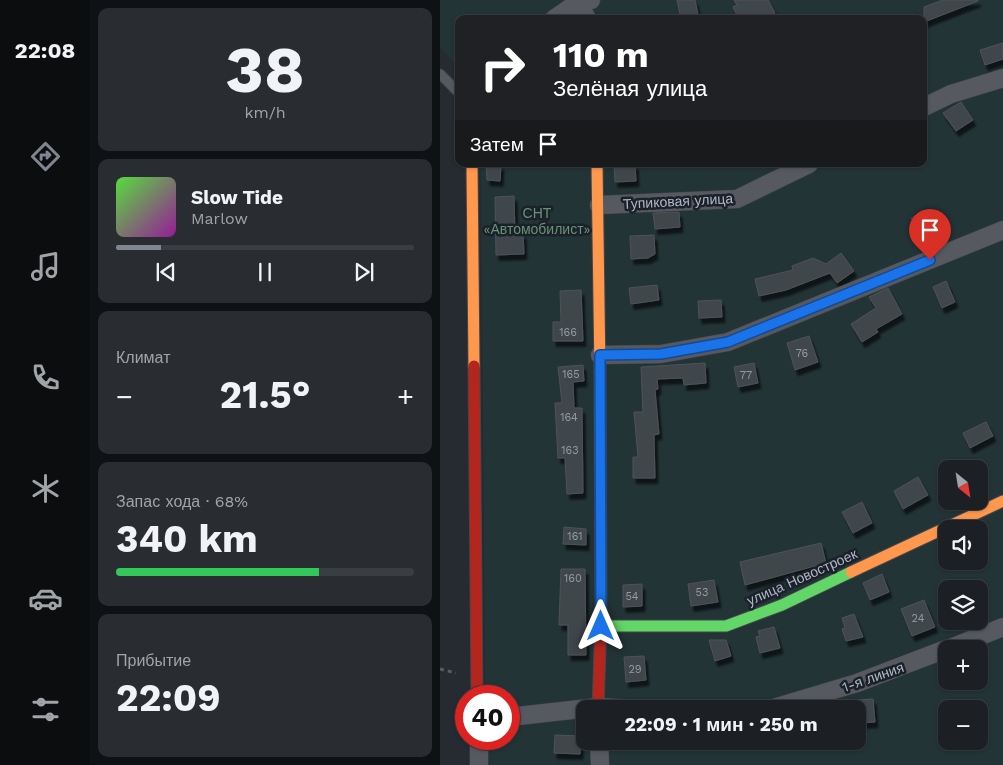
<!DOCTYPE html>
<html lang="ru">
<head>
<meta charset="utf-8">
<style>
  :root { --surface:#1c2025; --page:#292d32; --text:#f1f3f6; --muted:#a0a3a7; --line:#3a3e42; --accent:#7f8690 }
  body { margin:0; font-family:"Work Sans",sans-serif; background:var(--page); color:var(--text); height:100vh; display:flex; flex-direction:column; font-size:19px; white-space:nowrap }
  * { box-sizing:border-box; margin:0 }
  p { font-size:16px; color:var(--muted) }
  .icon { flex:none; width:28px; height:28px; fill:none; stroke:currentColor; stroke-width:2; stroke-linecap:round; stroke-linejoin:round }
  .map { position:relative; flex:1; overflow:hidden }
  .details { display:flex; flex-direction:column; gap:8px; padding:8px; background:#0f1214; width:350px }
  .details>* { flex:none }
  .hud { position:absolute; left:15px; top:15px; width:472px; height:152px; border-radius:10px; box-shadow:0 1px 4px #0004,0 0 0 1px var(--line); background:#202124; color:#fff; overflow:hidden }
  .needle { width:32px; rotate:150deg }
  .fabs { position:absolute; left:498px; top:460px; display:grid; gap:10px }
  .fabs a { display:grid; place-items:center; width:50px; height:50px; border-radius:10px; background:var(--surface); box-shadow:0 1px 4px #0004,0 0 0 1px var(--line); font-size:25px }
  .speed { position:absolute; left:15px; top:685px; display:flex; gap:10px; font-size:25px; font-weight:700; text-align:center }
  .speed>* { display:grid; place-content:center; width:65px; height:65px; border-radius:50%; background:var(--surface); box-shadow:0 1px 4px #0004,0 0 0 1px var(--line); line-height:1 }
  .speed .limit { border:8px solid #d22; background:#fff; color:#111 }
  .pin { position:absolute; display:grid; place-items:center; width:42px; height:42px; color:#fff; margin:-51px -21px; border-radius:50% 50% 50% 0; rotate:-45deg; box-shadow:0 0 5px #0007 }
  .pin .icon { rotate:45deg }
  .me { position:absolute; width:55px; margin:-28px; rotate:0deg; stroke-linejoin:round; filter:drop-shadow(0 0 4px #0008) }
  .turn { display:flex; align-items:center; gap:18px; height:105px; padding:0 15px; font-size:22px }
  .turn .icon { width:65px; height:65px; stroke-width:2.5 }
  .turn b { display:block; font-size:35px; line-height:42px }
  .then { display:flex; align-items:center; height:48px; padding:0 15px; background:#0003; gap:10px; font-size:19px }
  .big { font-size:38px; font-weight:700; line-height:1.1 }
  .details .widget { flex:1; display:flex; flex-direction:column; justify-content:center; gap:8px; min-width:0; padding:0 18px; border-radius:10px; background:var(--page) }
  .details .dial { align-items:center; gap:0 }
  .dial b { font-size:65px; line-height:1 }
  .song { display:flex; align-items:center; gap:15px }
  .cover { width:60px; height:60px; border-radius:8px; background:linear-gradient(135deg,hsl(110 70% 55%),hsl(300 70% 35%)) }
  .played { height:5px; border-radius:2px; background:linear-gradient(90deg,var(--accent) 15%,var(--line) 15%) }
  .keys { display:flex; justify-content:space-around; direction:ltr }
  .heat { display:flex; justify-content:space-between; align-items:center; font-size:28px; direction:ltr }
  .charge { height:8px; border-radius:4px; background:linear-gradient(90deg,#34c759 68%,var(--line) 0) }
  .trip { position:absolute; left:136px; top:700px; width:290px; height:50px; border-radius:10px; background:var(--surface); box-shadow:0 1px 4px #0004,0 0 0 1px var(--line); font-weight:700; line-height:50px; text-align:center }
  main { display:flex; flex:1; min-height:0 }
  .tabs { display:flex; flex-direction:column; width:90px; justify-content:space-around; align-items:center; background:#0b0d0f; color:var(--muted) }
  .tabs .icon { width:35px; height:35px }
  .tabs .current { color:var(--accent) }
  .tabs b { font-size:22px; color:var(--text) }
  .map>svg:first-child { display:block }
  .green { fill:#233436; fill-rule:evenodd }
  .building { fill:#41464c; stroke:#4e5259; filter:url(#shadow) }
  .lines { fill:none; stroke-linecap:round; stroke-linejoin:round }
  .lane-casing { stroke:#43474e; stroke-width:11 }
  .street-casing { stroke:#43474e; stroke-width:19 }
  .fast-casing { stroke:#43474e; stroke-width:13 }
  .slow-casing { stroke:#43474e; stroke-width:13 }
  .jam-casing { stroke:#43474e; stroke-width:13 }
  .path { stroke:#575d62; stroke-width:3; stroke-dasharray:4 4; stroke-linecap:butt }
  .lane { stroke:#56595f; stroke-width:9 }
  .street { stroke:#56595f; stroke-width:18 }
  .fast { stroke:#63d668; stroke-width:11 }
  .slow { stroke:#ff974d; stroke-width:11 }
  .jam { stroke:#b3261e; stroke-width:11 }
  .route-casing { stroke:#114b97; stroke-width:12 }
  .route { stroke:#1a73e8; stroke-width:9 }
  .labels { text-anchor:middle; stroke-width:5; stroke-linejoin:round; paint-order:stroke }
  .number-label { font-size:11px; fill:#949ba5 }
  .street-label { font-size:14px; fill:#afb7c3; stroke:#1a212b }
  .park-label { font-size:14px; fill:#689271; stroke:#1a212b }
</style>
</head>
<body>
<main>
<nav class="tabs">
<b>22:08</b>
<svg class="icon current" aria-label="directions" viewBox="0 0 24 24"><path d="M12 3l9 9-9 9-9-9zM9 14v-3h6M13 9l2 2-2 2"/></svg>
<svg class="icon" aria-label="music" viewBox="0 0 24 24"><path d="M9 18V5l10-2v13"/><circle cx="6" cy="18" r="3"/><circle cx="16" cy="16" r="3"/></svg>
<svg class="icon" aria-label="phone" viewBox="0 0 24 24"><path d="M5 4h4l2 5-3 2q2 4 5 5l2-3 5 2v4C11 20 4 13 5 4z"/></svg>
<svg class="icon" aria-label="climate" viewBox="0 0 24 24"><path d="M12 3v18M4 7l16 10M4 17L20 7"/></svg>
<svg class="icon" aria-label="car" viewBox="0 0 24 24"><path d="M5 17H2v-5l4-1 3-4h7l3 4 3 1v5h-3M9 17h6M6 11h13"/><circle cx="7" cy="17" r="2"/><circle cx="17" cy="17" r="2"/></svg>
<svg class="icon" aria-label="filters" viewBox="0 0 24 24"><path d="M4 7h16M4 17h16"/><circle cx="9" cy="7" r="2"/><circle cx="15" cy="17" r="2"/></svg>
</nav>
<section class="details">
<div class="widget dial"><b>38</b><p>km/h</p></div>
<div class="widget">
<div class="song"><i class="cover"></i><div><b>Slow Tide</b><p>Marlow</p></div></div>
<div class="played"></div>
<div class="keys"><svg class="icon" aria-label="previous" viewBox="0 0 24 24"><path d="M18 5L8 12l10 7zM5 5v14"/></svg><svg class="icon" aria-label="pause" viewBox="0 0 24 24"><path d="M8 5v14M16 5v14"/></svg><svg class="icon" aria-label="next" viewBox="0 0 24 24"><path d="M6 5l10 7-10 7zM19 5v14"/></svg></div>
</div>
<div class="widget"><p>Климат</p>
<div class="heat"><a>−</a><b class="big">21.5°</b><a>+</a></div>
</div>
<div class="widget"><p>Запас хода · 68%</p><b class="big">340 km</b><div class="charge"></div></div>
<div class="widget"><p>Прибытие</p><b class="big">22:09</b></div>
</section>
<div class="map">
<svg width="563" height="765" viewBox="0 0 563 765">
  <defs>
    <filter id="shadow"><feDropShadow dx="3" dy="5.5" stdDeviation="1" flood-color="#0009"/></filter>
  </defs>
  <rect width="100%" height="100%" fill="#262b31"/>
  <path class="green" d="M0 0H563V765H47L46 739H69V696H45L41 164H484V19H19V68L0 47ZM506 469H539V501H506ZM506 529H539V561H506ZM506 589H539V621H506ZM506 649H539V681H506ZM145 709H418V741H145ZM506 709H539V741H506Z"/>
  <path class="building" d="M237 0H255L259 19H241Z
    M294 0H328L335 13 323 19H299L293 7 297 5Z
    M503 0H538V1L484 22V7Z
    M563 43V59L545 65 540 50Z
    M521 102 533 120 516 131 503 113Z
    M46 164 61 165 60 181 47 180Z
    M174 164H195L196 181 175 182Z
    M74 196 75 234 83 233 84 254 56 255 55 197Z
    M487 211 494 230 478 236 471 218Z
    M239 212 240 227 215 229 213 213Z
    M214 235 215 254 208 258 191 259 190 236Z
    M401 253 414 271 397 283 390 273 346 290 319 296 315 279 353 270 352 266 373 258 386 264Z
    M506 281 515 302 502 308 493 287Z
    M217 285 219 300 191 304 189 288Z
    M448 288 462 314 436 329 438 332 422 342 411 324 436 308 429 297Z
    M141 290 143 341H113V322H121L120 291Z
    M281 300 282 317 259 318 258 301Z
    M369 336 378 362 355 370 347 343Z
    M265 363 266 383 244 385 243 378 217 379 218 389 215 390 219 434 214 435 215 478H193V457H198L194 412H203L201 367Z
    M314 363 318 383 298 387 294 367Z
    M143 365 144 381 133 382 134 408H142L143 493 127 494 125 458H118L115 403H122L118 367Z
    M546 422 553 436 530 448 523 433Z
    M478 477 488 495 463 509 454 491Z
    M422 502 432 523 413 533 402 512Z
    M124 527 146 529V545L123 544Z
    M381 543 386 563 305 585 300 562Z
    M121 569H145L146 655H128V625H119Z
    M442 574 449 592 430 600 423 583Z
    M274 580 278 602 251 606 248 584Z
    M202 584V606L183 607V585Z
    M484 600 495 627 472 636 461 609Z
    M414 614 423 637 406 641 402 629 405 628 402 618Z
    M334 627 340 648 320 653 316 637 320 636 318 631Z
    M269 640H286L291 656 275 661Z
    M204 656 206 680 186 682 184 657Z
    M433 699 435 722 421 723 420 717H418V700Z
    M115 735 141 736 140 754 114 753Z"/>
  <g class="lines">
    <defs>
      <path id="lane" d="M0 74 19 93"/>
      <path id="street" d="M137 0 147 19
        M114 19 137 3 151 0
        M484 107 511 94 563 78
        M159 205 297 199 369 164
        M160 355 221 354 288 342 563 230
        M508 649 563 627
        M330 709 417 683 506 649
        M69 717 158 707 194 709
        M39 739V765
        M159 741 160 765"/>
      <path id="fast" d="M160 373 161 618
        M161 626H286L342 605 411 572"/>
      <path id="slow" d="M32 164 34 366
        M157 164 160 373
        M411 572 563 501"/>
      <path id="jam" d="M34 366 37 696
        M158 709 161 618"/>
    </defs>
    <use href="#lane" class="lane-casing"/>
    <use href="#street" class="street-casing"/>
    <use href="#fast" class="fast-casing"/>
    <use href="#slow" class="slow-casing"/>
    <use href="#jam" class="jam-casing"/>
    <path class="path" d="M0 669 16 673"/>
    <use href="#lane" class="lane"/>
    <use href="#street" class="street"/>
    <use href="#fast" class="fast"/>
    <use href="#slow" class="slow"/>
    <use href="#jam" class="jam"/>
  </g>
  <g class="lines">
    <defs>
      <path id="route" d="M161 626 160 355 221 354 288 342 490 260"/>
    </defs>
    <use href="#route" class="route-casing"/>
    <use href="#route" class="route"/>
  </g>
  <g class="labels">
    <g class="number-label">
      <text x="128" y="336">166</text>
      <text x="362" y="357">76</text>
      <text x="131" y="378">165</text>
      <text x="306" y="379">77</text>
      <text x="129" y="421">164</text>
      <text x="130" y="454">163</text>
      <text x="135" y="540">161</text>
      <text x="133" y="582">160</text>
      <text x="262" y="596">53</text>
      <text x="192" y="600">54</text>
      <text x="478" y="622">24</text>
      <text x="195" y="673">29</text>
    </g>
    <g class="street-label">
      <text transform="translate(238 201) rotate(-3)" y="5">Тупиковая улица</text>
      <text transform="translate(362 577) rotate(-24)" y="5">улица Новостроек</text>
      <text transform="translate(433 677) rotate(-19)" y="5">1-я линия</text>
    </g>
    <g class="park-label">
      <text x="97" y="218">СНТ<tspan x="97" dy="16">«Автомобилист»</tspan></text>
    </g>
  </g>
</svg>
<div class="fabs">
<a><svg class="needle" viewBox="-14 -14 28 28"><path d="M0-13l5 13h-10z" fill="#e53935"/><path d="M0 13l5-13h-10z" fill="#a0a3a7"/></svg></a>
<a><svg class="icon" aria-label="sound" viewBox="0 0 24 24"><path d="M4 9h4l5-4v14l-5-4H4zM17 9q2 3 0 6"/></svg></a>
<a><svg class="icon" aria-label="layers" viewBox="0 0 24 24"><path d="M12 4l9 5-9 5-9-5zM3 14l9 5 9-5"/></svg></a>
<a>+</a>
<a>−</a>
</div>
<div class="speed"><div class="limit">40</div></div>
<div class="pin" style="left:490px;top:260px;background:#d93025"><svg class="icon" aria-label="arrive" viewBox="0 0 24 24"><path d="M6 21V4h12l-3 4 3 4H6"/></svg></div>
<svg class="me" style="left:161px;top:626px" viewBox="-20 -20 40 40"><path d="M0-17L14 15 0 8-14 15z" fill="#1a73e8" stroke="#fff" stroke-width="4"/></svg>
<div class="trip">22:09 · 1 мин · 250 m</div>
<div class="hud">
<div class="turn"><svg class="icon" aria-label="right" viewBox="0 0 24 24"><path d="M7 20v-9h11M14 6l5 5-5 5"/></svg><div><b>110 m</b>Зелёная улица</div></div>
<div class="then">Затем<svg class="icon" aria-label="arrive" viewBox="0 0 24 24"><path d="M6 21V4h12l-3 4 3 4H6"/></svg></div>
</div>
</div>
</main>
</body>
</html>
